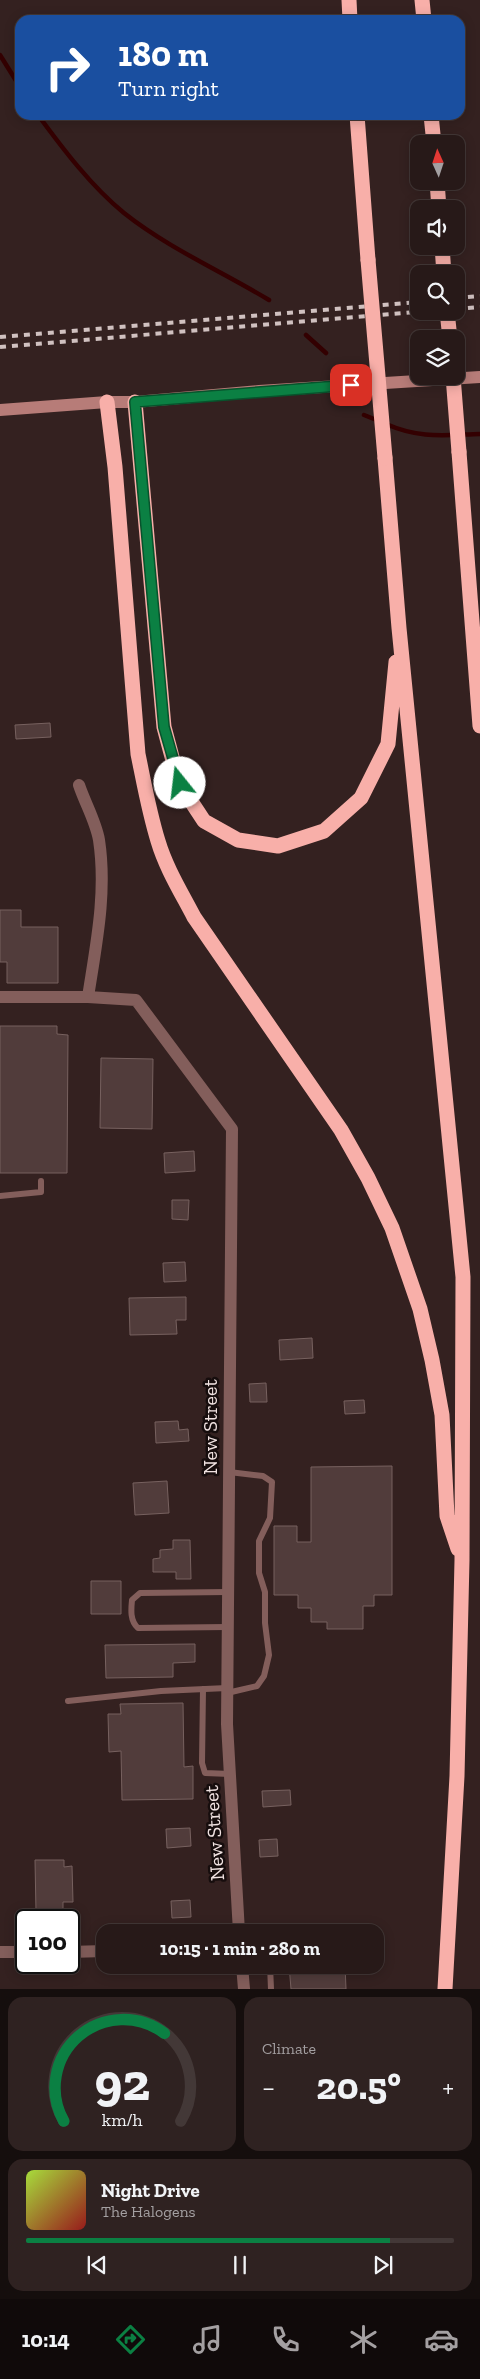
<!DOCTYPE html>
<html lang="en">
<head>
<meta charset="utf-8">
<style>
  :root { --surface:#271918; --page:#2f2221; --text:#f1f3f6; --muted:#a4a0a2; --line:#433837; --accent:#0b8043 }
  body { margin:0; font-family:"Zilla Slab",serif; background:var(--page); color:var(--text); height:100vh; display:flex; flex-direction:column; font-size:19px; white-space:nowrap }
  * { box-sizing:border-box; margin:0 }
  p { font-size:16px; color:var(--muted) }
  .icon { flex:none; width:28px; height:28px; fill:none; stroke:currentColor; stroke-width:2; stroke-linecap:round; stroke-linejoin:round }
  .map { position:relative; height:1989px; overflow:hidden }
  .sheet { display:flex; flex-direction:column; gap:8px; padding:8px; background:#150e0d; flex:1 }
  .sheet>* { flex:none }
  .top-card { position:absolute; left:15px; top:15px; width:450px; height:105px; border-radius:15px; box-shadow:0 2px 12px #0003,0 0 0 1px var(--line); background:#1a4fa0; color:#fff; overflow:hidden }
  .needle { width:32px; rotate:357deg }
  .fabs { position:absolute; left:410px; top:135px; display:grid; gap:10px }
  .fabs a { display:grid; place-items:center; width:55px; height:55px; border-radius:10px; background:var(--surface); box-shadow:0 2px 12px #0003,0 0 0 1px var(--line); font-size:25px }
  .speed { position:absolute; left:15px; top:1909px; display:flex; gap:10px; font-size:25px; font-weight:700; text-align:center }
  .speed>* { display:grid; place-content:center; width:65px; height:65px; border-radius:50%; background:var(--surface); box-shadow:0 2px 12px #0003,0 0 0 1px var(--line); line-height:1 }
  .speed .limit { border:2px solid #111; border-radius:8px; background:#fff; color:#111 }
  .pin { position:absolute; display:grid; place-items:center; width:42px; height:42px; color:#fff; margin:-21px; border-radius:10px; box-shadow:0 2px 8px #0006 }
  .me { position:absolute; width:55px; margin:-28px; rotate:344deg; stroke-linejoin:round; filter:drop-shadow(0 0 4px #0008) }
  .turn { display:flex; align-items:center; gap:18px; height:105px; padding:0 20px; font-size:22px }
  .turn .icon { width:65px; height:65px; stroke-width:2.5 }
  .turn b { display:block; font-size:35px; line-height:42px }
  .big { font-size:38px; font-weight:700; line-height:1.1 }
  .sheet .card { flex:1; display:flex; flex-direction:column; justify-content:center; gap:8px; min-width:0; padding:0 18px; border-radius:15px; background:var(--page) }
  .sheet .dial { align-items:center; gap:0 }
  .dial svg { height:130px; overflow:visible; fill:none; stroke:var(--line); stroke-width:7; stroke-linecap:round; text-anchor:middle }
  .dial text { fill:var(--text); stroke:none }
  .song { display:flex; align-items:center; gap:15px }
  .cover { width:60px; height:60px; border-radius:8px; background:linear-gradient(135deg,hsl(80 70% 55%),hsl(0 70% 35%)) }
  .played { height:5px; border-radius:2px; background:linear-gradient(90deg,var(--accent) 85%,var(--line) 85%) }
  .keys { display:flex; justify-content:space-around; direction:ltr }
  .heat { display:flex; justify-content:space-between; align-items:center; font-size:28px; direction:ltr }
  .sheet .tiles { flex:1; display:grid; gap:8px; grid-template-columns:1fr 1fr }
  .card:last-child { grid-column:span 2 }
  .trip { position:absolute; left:96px; top:1924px; width:288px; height:50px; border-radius:15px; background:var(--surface); box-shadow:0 2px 12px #0003,0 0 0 1px var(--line); font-weight:700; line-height:50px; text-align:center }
  .dock { display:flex; height:80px; justify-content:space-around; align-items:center; background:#100a0a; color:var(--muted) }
  .dock .icon { width:35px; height:35px }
  .dock .on { color:var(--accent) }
  .dock b { font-size:22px; color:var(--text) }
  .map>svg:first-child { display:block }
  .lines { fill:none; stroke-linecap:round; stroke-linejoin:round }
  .stream { stroke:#330001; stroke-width:4.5 }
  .building { fill:#513c3b; stroke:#77615f }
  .lane { stroke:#835e5b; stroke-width:6 }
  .street { stroke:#835e5b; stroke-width:12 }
  .secondary { stroke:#b77c78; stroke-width:12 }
  .highway { stroke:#f8afa9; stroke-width:15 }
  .rail { stroke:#d0c1c0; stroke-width:4; stroke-dasharray:6 6; stroke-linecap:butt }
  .highway-bridge { stroke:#f8afa9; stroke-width:15 }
  .route-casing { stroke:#07532c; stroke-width:12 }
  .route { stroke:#0b8043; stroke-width:9 }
  .labels { text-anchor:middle; stroke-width:5; stroke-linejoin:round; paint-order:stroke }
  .street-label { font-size:20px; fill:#f1e3e2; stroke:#160d0d }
</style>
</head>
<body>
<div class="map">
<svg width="480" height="1989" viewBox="0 0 480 1989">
  <rect width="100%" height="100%" fill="#342120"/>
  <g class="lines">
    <path class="stream" d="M0 55 20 87
      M38 115C63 149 91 186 124 213 168 248 221 271 269 300
      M306 335 326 353
      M364 415 379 421
      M386 424C420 439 444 435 480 434"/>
  </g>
  <path class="building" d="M50 723 51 737 16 739 15 725Z
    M0 910H21V927H58V983H7V962H0Z
    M0 1026H57V1034L68 1035 67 1173H0Z
    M101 1058 153 1059 152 1129 100 1128Z
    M194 1151 195 1171 165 1173 164 1153Z
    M172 1200H189L188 1220 172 1219Z
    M185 1262 186 1281 164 1282 163 1263Z
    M186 1297V1320H176L177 1334 130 1335 129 1298Z
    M312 1338 313 1358 280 1360 279 1340Z
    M266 1383 267 1402H250L249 1384Z
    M364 1400 365 1413 345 1414 344 1401Z
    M178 1421 179 1430 188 1429 189 1441 156 1443 155 1422Z
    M392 1466V1595H374V1606H363V1629H327V1622H311V1608H298V1595H274V1526H297V1542H311V1467Z
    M167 1481 169 1513 135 1515 133 1483Z
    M173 1540H190L191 1579H176V1572H153V1559L160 1558V1550L173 1549Z
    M91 1581H121V1614H91Z
    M195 1644V1662L173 1663V1677L106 1678 105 1645Z
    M183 1703 184 1767 193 1766V1799L122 1800 121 1751 109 1752 108 1714H121L120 1704Z
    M290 1790 291 1805 263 1807 262 1791Z
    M190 1828 191 1846 167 1848 166 1829Z
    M277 1839 278 1856 260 1857 259 1840Z
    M35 1860H64V1867L72 1866 73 1902H63V1912H36Z
    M190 1900 191 1917 172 1918 171 1901Z
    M289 1965H345L346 1989H291Z"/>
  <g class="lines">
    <path class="lane" d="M0 1196 41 1192V1181
      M227 1627 138 1628C130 1621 131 1610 132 1600L140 1593 228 1592
      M203 1689 202 1763 205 1773 230 1774
      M227 1693 257 1686 264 1676 269 1655 265 1623V1592L259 1573V1541L270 1518 272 1482 263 1476 229 1472
      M68 1701 161 1691 227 1688
      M270 1965 271 1989"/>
    <path class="street" d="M79 785C85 803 96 822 99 840 107 893 96 945 88 997
      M0 997H88L136 1000 232 1129 227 1724 239 1932
      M0 1952H26
      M69 1952 105 1951
      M242 1965 244 1989"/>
    <path class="secondary" d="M0 410 107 402H135L259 391 480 377"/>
    <path class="highway" d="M349 0 350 20
      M422 0 424 20
      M357 115 368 260
      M431 115 434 144
      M437 181 439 209
      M442 246 444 274
      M447 311 450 339
      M107 402 115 467 138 754C144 783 149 812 158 841 166 868 181 892 194 917L341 1130 368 1178 392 1228 420 1309 432 1360 442 1415 447 1516 458 1549
      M135 402 164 727 179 783 204 821 238 840 278 846 324 831 361 798 388 744 396 662
      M459 452 480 726
      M385 458 399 628 463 1277 462 1560 457 1776 445 1989"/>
    <path class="rail" d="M456 298 480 296
      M456 309 480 307
      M0 337 419 302
      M0 347 426 311"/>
    <path class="highway-bridge" d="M368 260 385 458
      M453 376 459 452"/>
  </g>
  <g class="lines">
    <defs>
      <path id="route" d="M180 783 164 727 135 402 351 385"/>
    </defs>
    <use href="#route" class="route-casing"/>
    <use href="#route" class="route"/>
  </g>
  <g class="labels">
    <g class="street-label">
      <text transform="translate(210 1427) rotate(-90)" y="7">New Street</text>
      <text transform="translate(214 1833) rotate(-94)" y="7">New Street</text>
    </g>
  </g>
</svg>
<div class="fabs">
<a><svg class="needle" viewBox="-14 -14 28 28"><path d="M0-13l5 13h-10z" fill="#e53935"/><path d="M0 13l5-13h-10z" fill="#a4a0a2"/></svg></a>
<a><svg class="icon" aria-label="sound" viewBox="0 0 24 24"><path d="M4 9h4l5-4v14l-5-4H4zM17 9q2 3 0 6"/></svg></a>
<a><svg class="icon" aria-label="search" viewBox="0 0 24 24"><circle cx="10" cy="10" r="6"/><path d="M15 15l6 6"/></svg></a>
<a><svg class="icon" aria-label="layers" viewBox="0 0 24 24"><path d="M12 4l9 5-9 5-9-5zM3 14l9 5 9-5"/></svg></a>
</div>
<div class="speed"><div class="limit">100</div></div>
<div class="pin" style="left:351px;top:385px;background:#d93025"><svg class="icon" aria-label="arrive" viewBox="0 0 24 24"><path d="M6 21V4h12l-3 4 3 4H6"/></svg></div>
<svg class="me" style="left:180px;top:783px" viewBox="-20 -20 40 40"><circle r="19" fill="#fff"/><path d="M0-13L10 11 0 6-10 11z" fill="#0b8043"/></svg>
<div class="trip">10:15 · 1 min · 280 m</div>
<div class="top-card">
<div class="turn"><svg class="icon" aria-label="right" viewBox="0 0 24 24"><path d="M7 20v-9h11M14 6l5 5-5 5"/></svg><div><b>180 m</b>Turn right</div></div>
</div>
</div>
<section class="sheet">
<div class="tiles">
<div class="card dial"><svg viewBox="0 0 100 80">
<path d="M14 69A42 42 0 1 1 86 69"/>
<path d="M14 69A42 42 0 0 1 76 15" stroke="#0b8043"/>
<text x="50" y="56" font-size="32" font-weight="700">92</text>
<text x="50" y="72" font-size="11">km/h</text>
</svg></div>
<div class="card"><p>Climate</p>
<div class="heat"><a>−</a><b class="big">20.5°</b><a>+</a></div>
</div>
<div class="card">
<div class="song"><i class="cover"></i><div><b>Night Drive</b><p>The Halogens</p></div></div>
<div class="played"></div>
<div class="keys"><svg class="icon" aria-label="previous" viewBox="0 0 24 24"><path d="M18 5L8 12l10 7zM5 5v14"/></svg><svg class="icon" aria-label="pause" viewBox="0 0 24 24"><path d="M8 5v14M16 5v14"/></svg><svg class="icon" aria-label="next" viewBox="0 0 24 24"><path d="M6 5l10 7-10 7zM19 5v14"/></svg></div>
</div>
</div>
</section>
<nav class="dock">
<b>10:14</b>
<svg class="icon on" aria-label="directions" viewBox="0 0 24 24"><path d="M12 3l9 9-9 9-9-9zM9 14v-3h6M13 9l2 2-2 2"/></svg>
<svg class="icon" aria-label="music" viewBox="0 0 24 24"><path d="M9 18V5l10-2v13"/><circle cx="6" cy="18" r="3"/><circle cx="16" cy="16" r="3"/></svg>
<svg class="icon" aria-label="phone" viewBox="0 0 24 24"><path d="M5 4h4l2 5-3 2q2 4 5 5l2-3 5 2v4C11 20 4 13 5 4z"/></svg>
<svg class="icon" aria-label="climate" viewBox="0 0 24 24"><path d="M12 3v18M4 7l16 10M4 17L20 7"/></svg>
<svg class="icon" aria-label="car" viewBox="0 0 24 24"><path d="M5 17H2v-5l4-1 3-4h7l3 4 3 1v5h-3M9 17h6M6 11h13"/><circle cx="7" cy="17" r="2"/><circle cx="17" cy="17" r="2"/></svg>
</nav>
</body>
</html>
